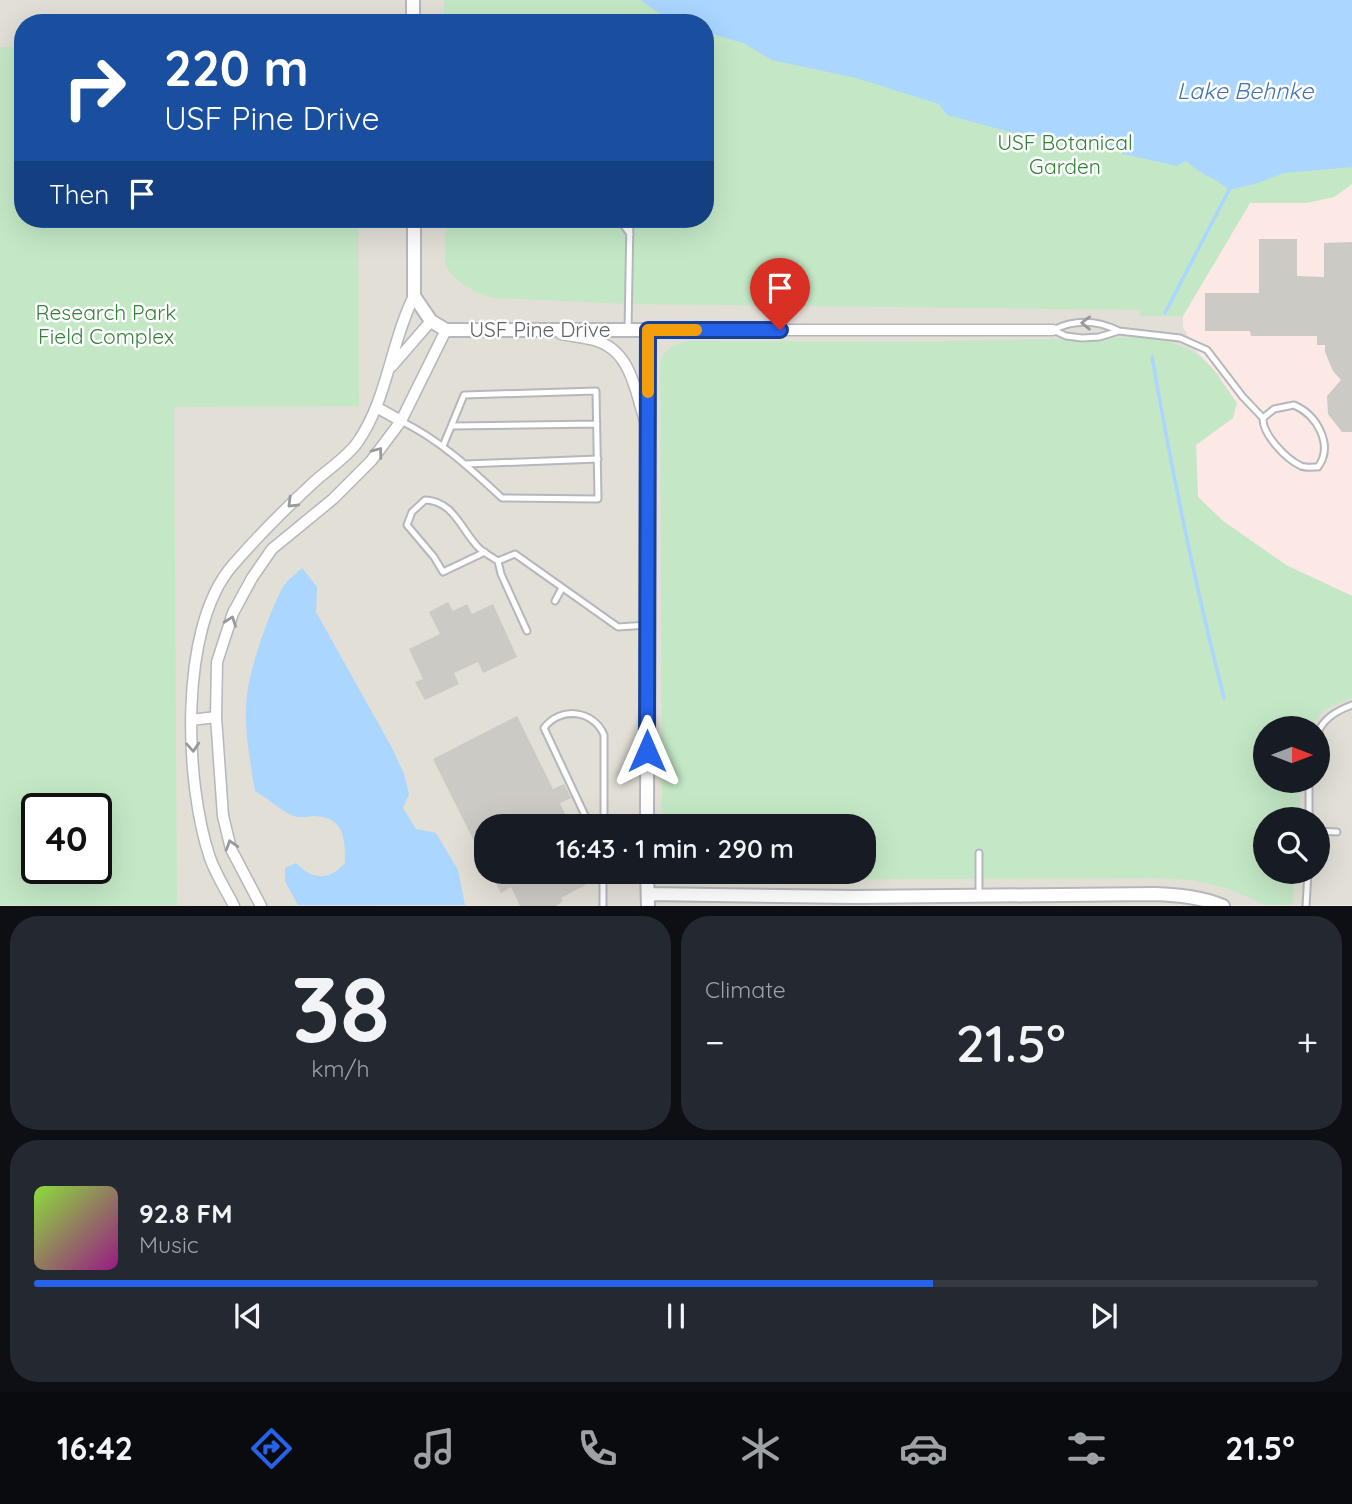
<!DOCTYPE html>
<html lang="en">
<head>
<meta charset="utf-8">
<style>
  :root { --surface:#171b24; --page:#242831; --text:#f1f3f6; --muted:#9ea1a6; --line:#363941; --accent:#2563eb }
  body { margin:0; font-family:Quicksand,sans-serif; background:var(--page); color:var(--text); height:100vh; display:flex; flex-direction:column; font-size:26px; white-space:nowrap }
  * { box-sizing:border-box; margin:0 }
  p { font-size:23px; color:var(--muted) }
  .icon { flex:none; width:38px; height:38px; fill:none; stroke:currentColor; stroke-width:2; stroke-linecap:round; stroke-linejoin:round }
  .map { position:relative; height:906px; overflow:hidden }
  .sheet { display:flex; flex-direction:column; gap:10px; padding:10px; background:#0d0f14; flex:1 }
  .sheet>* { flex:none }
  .hud { position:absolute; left:14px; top:14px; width:700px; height:214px; border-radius:28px; box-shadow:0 7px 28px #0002; background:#1a4fa0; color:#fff; overflow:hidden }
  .needle { width:46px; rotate:90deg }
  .tools { position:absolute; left:1253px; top:716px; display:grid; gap:14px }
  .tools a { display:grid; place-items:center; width:77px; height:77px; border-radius:50%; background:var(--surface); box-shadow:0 7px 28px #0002; font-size:35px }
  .speed { position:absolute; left:21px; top:793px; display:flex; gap:14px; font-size:35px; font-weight:700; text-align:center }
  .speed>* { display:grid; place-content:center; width:91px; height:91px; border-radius:50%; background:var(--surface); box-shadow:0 7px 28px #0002; line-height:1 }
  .speed .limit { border:4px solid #111; border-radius:10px; background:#fff; color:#111 }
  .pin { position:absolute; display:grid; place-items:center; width:60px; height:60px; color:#fff; margin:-72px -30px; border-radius:50% 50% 50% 0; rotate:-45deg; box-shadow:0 0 7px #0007 }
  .pin .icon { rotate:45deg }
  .me { position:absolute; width:77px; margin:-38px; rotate:0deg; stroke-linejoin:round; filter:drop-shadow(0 0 5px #0008) }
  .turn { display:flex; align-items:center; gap:24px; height:147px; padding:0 35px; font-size:32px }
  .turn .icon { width:91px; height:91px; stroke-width:2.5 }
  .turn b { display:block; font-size:49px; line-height:60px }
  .then { display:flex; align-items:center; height:66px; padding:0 35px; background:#0003; gap:14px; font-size:26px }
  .big { font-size:52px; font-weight:600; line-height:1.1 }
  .sheet .widget { flex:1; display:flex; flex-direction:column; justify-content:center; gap:10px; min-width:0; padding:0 24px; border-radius:28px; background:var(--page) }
  .sheet .dial { align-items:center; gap:0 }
  .dial b { font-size:91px; line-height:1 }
  .song { display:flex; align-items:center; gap:21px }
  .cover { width:84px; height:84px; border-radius:10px; background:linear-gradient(135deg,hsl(90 70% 55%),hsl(310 70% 35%)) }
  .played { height:7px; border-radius:4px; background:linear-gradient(90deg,var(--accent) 70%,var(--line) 70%) }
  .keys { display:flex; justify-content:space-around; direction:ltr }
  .heat { display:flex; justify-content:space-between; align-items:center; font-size:38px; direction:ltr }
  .sheet .tiles { flex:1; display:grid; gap:10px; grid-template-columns:1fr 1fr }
  .widget:last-child { grid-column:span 2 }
  .trip { position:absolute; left:474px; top:814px; width:402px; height:70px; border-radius:28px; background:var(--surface); box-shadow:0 7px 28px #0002; font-weight:600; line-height:70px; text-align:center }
  .menu { display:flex; height:112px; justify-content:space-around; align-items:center; background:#090b0e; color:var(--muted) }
  .menu .icon { width:49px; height:49px }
  .menu .current { color:var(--accent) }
  .menu b { font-size:32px; color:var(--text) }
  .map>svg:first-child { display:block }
  .education { fill:#e1dfd6; fill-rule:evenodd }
  .medical { fill:#fce9e6 }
  .green { fill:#c4e8c6; fill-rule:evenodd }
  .water { fill:#aad6ff }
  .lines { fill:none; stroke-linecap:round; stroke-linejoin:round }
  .stream { stroke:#aad6ff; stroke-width:3.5 }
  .building { fill:#cccac5 }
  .service-casing { stroke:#b5b7bc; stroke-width:9 }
  .minor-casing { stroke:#b5b7bc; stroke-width:13 }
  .tertiary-casing { stroke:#b5b7bc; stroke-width:16 }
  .service { stroke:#fff; stroke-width:5 }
  .minor { stroke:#fff; stroke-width:10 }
  .tertiary { stroke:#fff; stroke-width:12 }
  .oneway { stroke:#97999d }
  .route-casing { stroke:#184099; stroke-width:18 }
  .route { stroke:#2563eb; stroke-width:12 }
  .slow { stroke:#f59e0b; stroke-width:12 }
  .labels { text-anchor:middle; stroke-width:5; stroke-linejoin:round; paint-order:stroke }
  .park-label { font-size:21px; fill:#33823a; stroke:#fff }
  .street-label { font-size:21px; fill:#5f6268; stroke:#fff }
  .water-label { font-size:23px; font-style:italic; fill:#4275b4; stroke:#fff }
</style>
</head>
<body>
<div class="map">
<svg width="1352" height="906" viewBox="0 0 1352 906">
  <rect width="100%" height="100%" fill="#f1efe8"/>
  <path class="education" d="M0 0H1352V905L0 906ZM23 23H705V219H23ZM1265 728H1318V780H1265ZM37 808H96V868H37ZM1265 819H1318V872H1265ZM486 826H864V872H486Z"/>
  <path class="medical" d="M1352 184V596L1286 565 1223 521 1198 497 1196 445 1233 418 1219 375 1197 352 1183 327V316L1250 203H1306L1334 197Z"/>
  <path class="green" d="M444 0H1352V184L1334 197 1306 203H1250L1183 316H1140L1139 310 630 304 495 298C477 294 453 282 445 264V219H705V23H444Z
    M0 47H23V219H358L359 406 174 407 177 905H0ZM96 808V868H37V808Z
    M1149 337C1201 348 1208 360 1237 403L1233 418 1196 445 1198 497 1223 521 1286 565 1352 596V698L1325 709 1309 728H1265V780L1300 781V819H1265V872H1294L1293 903 1291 905H1266L1224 887 1191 880 1155 878 702 880 675 876 667 872H864V826H662L660 361C666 348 674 344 687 341L907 342Z"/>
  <path class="water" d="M641 0H1352V167L1284 173 1258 183 1229 190C1216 178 1199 174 1186 161L1177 166 1124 154 1112 147 1010 132 947 115 939 104 856 78 772 60 743 43 705 32V23C678 23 662 18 641 0Z
    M302 568 317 587 316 612 392 748 404 774 409 794 403 808 416 829 436 833 458 870 465 905H298L285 881V868L296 863C312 880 329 881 345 863 345 839 345 817 314 816 309 816 302 818 297 817 285 814 267 798 255 791 250 760 243 726 247 695 250 668 270 610 283 587 287 580 296 574 302 568Z"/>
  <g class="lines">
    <path class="stream" d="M1165 313 1229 190
      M1152 357C1172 472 1195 585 1224 698"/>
  </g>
  <path class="building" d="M1259 239H1297V276L1324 277V243L1352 242V432H1342L1328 414 1327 396 1341 380 1333 371 1325 352V345H1317V336H1251L1250 331H1205V293H1259Z
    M448 602 453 611 467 604 472 614 493 604 517 657 483 673 478 662 454 673 459 684 425 700 415 682 423 679 409 649 440 634 429 612Z
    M517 716 553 789 564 784 571 798 560 803 571 826H486V865L433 759Z
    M490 872H580L587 884 561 898 563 901 556 906H520L511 887 501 893Z"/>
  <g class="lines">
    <defs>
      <path id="service" d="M619 219 630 234
        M1053 330 1066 336 1082 338 1099 337 1119 331 1180 338 1207 350 1243 397 1263 418
        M1053 330C1075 319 1097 320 1119 331
        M628 331 630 219
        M1294 405C1317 415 1334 445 1318 467 1313 467 1306 468 1301 466 1286 459 1262 434 1263 418L1274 409Z
        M401 421C440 440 471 469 502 498L598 499 596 391 464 395 443 446
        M453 426 597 424
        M466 464 598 459
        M485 552 443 572 434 557 407 525 412 512 425 500C454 501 461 530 479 548 484 553 492 557 498 561L501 574 527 631
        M498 561 515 554 618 627 648 625
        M555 601 562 588
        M1318 732C1324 718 1338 710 1352 705
        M1309 780V819
        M590 826 544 728C560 706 594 710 604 735V826
        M1318 831 1337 832
        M979 853V895
        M603 906V872
        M1306 906 1308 872"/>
      <path id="minor" d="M648 330H1053
        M561 334C571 336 583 337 594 340 631 350 635 390 645 421
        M392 366 431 321
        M378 408 401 421
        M191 720 216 717
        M234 906C226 890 216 875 210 858 185 784 178 629 232 566 257 537 285 509 314 482 327 470 346 458 357 443 388 399 390 344 414 296
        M261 906 231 849 223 816 216 717 217 662 233 613 252 578 272 549 333 499 371 461 401 421 446 330"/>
      <path id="tertiary" d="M413 0V23
        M414 219V296L431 321 446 330H648L647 826
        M647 872 648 906
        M648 894 855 897 1155 894C1178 895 1201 897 1223 906"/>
    </defs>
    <use href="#service" class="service-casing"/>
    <use href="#minor" class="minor-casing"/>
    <use href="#tertiary" class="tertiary-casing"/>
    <use href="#service" class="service"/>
    <use href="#minor" class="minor"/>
    <use href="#tertiary" class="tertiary"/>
  </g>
  <defs><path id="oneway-chevron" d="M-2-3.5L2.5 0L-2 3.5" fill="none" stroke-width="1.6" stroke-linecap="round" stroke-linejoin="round" transform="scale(1.75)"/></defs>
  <g class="oneway">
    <use href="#oneway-chevron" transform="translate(1086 323) rotate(-179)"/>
    <use href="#oneway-chevron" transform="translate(378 452) rotate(-53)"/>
    <use href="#oneway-chevron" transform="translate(292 503) rotate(135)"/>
    <use href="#oneway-chevron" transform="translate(231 621) rotate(-70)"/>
    <use href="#oneway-chevron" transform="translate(193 747) rotate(86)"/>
    <use href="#oneway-chevron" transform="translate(231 845) rotate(-107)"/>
  </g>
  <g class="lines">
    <defs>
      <path id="route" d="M647 751 648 330H780"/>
    </defs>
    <use href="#route" class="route-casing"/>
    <use href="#route" class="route"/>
    <path class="slow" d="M648 392V330H696"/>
  </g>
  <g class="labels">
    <g class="park-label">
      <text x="1065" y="150">USF Botanical<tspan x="1065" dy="24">Garden</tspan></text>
      <text x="106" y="320">Research Park<tspan x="106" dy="24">Field Complex</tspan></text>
    </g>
    <g class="street-label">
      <text x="540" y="337">USF Pine Drive</text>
    </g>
    <g class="water-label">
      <text x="1245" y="99">Lake Behnke</text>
    </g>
  </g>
</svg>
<div class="tools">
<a><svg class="needle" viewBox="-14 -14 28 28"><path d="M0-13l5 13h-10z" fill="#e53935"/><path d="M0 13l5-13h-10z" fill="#9ea1a6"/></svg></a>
<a><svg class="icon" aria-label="search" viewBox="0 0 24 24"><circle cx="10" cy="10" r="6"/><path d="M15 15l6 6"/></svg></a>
</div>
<div class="speed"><div class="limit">40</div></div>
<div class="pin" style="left:780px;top:330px;background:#d93025"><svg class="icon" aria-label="arrive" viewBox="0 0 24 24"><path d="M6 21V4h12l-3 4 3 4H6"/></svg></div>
<svg class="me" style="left:647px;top:751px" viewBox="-20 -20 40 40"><path d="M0-17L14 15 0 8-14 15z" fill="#2563eb" stroke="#fff" stroke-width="4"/></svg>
<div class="trip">16:43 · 1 min · 290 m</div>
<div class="hud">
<div class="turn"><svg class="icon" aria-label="right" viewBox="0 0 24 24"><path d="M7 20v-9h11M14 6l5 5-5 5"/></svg><div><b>220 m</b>USF Pine Drive</div></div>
<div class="then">Then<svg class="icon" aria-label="arrive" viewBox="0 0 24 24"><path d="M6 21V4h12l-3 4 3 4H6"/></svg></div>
</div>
</div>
<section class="sheet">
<div class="tiles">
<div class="widget dial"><b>38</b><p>km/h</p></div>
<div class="widget"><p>Climate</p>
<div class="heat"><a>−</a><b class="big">21.5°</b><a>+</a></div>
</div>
<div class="widget">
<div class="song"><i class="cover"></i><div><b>92.8 FM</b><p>Music</p></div></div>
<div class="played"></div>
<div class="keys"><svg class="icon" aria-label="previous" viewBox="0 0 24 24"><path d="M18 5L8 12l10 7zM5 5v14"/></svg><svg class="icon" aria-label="pause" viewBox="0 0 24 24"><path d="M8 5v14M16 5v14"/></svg><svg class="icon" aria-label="next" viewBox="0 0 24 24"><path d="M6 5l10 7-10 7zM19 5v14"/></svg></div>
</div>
</div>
</section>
<nav class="menu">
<b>16:42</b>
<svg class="icon current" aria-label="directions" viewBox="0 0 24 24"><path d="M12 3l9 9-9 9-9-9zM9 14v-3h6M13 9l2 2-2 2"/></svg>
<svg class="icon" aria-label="music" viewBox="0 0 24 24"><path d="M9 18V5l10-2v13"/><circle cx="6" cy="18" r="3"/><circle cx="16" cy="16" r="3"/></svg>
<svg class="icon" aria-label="phone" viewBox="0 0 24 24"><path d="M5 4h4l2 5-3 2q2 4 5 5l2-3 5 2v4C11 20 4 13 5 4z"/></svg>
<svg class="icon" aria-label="climate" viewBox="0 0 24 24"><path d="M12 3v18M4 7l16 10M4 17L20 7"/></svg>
<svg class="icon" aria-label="car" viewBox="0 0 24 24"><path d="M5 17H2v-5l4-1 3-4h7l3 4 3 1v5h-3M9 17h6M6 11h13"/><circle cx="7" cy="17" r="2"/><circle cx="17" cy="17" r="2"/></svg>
<svg class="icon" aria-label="filters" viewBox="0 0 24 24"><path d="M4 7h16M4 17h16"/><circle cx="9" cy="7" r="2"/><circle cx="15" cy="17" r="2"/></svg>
<b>21.5°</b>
</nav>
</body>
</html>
